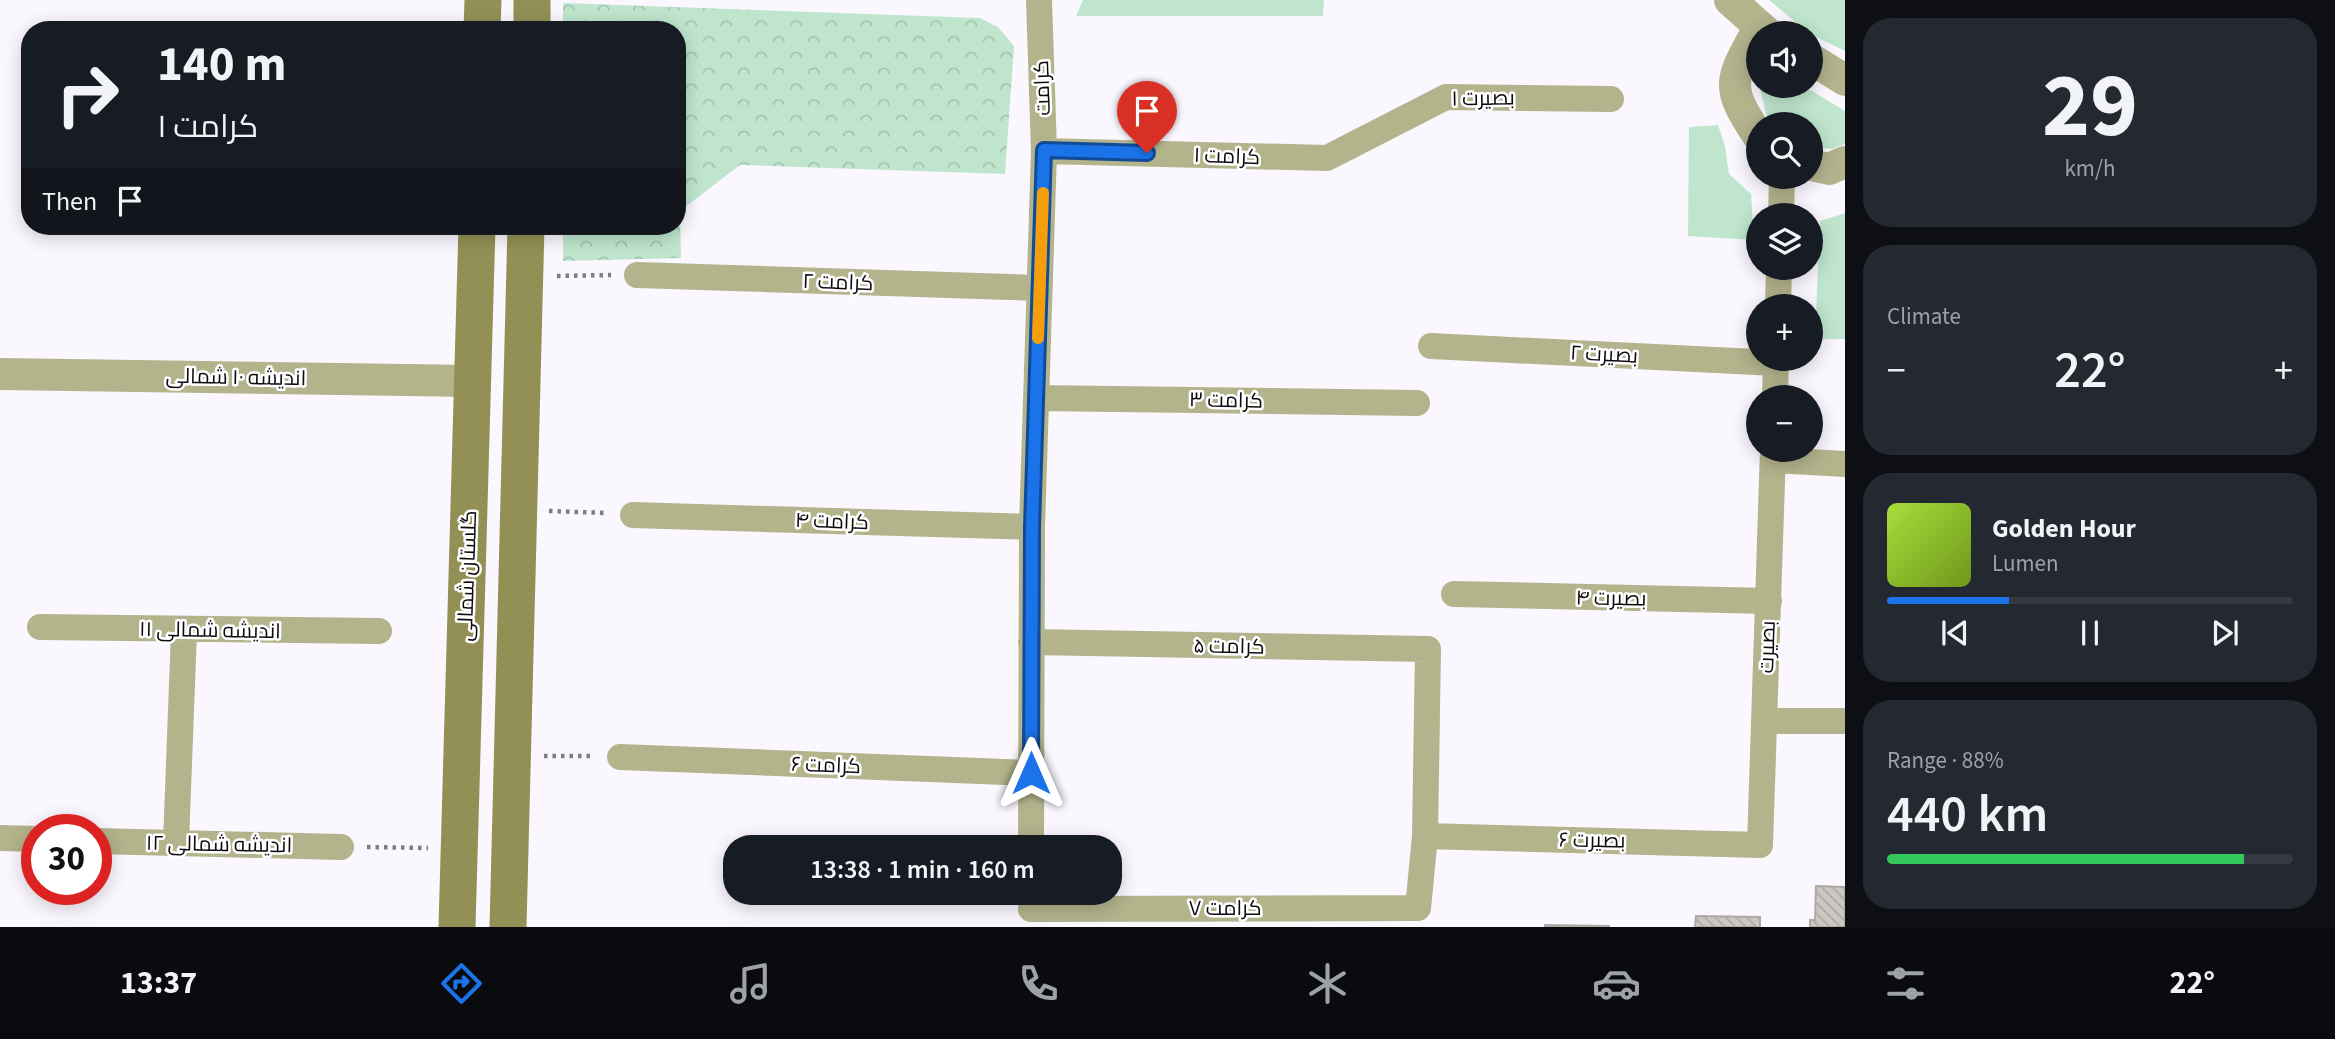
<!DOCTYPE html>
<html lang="en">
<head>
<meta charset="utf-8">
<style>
  :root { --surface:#171b24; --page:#242831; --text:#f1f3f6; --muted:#9ea1a6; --line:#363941; --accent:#1a73e8 }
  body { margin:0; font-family:"Source Sans 3",Cairo,sans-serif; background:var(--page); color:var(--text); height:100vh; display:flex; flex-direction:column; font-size:26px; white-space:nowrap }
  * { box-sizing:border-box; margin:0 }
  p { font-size:23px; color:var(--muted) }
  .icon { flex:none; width:38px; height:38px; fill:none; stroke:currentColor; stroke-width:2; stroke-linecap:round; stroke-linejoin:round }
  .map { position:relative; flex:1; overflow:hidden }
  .sheet { display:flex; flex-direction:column; gap:18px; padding:18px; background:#0d0f14; width:490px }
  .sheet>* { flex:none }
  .hud { position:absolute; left:21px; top:21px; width:665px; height:214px; border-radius:28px; box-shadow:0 4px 18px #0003; background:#171b24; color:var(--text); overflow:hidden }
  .fabs { position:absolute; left:1746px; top:21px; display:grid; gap:14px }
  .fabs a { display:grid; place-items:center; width:77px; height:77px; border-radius:50%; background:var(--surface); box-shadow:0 4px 18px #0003; font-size:35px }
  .speed { position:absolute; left:21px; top:814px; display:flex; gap:14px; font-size:35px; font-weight:700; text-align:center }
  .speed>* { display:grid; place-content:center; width:91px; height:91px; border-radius:50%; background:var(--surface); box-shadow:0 4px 18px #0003; line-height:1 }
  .speed .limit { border:10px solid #d22; background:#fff; color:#111 }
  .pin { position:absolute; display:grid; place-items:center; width:60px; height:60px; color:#fff; margin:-72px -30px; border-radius:50% 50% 50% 0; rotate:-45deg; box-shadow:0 0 7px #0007 }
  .pin .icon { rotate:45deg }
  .me { position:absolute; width:77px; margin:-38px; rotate:0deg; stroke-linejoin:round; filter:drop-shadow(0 0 5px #0008) }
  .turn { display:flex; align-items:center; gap:24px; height:147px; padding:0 21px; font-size:32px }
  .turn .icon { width:91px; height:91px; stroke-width:2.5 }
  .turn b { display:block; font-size:49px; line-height:60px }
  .then { display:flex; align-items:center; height:66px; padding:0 21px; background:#0003; gap:14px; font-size:26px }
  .big { font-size:52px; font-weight:600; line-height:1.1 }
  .sheet .widget { flex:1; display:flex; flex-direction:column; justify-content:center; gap:10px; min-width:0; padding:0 24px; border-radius:28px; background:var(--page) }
  .sheet .dial { align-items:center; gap:0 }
  .dial b { font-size:91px; line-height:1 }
  .song { display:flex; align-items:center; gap:21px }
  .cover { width:84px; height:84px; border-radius:10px; background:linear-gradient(135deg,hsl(80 70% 55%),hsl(80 70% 35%)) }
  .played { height:7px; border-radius:4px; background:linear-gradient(90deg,var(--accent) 30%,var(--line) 30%) }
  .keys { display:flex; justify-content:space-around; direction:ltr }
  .heat { display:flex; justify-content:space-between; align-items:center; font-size:38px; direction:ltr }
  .charge { height:10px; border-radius:5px; background:linear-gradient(90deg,#34c759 88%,var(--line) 0) }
  .trip { position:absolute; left:723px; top:835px; width:399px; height:70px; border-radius:28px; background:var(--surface); box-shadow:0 4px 18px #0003; font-weight:600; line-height:70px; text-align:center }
  .tab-bar { display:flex; height:112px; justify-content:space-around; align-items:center; background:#090b0e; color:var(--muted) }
  .tab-bar .icon { width:49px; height:49px }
  .tab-bar .active { color:var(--accent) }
  .tab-bar b { font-size:32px; color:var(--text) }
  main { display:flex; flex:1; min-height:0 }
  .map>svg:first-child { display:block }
  .grass { fill:#bfe6cd }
  .park { fill:url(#park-crowns) }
  .building { fill:url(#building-back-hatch); stroke:#ada9a4; stroke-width:2 }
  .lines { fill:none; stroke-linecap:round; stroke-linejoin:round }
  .path { stroke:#807d81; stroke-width:4.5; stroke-dasharray:3.5 5; stroke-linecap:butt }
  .minor { stroke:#b3b38c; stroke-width:26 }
  .tertiary { stroke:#b3b38c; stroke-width:32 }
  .secondary { stroke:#929055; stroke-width:37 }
  .route-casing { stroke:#114b97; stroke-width:18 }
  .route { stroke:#1a73e8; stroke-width:12 }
  .slow { stroke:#f59e0b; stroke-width:12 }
  .labels { text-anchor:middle; stroke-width:5; stroke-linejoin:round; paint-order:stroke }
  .street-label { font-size:21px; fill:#0d0b0d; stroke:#fff }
</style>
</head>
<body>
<main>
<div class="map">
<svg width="1845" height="927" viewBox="0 0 1845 927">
  <defs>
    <pattern id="park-crowns" width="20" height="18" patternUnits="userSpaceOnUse" patternTransform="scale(1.75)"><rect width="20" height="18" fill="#bfe6cd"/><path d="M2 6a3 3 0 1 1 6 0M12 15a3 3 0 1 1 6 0" fill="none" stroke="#a3c4af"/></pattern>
    <pattern id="building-back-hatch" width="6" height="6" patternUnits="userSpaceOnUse" patternTransform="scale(1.75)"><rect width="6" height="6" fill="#cbc7c1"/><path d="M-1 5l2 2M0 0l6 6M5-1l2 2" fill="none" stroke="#adaaa5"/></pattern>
  </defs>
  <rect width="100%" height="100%" fill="#fbf7fe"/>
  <path class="grass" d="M1083 0H1324L1323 16H1076Z
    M1769 0H1845V51L1808 33Z
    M1759 85 1804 86 1845 111V144L1832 149 1811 146V124H1774L1767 118Z
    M1718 125 1725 146 1729 174 1751 194 1754 240 1688 236 1689 127Z
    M1845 213V339H1815L1820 221Z"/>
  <path class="park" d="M563 3 980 18 998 27 1014 46 1005 174 740 165 680 211 681 258 563 261V226H677V30H563Z"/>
  <path class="building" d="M1816 886 1845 887V927H1810V920H1815Z
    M1696 916 1760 917V927H1695Z
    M1545 925 1609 926V927H1545Z"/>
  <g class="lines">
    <path class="path" d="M557 276 611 275
      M549 511 607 513
      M544 756H595
      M367 847 428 848"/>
    <path class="minor" d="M1044 151 1327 158 1446 97 1611 99
      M1781 215 1782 177
      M637 275 1039 288
      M1778 306 1779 268
      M1431 346 1776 363
      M1775 397 1776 359
      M1036 398 1417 403
      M1773 460 1845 464
      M633 515 1032 527
      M1454 594 1769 601
      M40 627 379 631
      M1031 642 1428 649 1425 836 1418 908 1031 909
      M1764 721H1845
      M620 757 1031 773
      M1425 836 1760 845 1773 450
      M0 838 37 839
      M96 841 341 847
      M176 843 184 631
      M1031 847 1032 527 1044 151 1039 0"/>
    <path class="tertiary" d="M1730 0 1767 33
      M1811 59 1845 80
      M1759 137C1724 85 1730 81 1759 28
      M1811 165 1829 169 1845 162
      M0 374 473 381"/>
    <path class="secondary" d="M482 30 483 0
      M532 30V0
      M457 927 477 226
      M508 927 526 226"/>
  </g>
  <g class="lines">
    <defs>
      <path id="route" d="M1031 773 1032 527 1044 150 1147 153"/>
    </defs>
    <use href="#route" class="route-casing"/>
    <use href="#route" class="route"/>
    <path class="slow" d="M1038 338 1043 193"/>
  </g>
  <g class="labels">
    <g class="street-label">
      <text transform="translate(1042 88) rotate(-92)" y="7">کرامت</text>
      <text transform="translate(1483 98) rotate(-1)" y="7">بصیرت ۱</text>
      <text transform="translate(1227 156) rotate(2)" y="7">کرامت ۱</text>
      <text transform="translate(838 282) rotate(2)" y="7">کرامت ۲</text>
      <text transform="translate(1604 354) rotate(3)" y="7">بصیرت ۲</text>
      <text transform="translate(236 377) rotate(1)" y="7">اندیشه ۱۰ شمالی</text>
      <text transform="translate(1226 400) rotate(1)" y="7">کرامت ۳</text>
      <text transform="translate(832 521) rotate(2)" y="7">کرامت ۴</text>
      <text transform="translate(467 576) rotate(-88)" y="7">گلستان شمالی</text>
      <text transform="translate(1611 598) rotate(1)" y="7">بصیرت ۴</text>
      <text transform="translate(210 630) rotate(1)" y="7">اندیشه شمالی ۱۱</text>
      <text transform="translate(1229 646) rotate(1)" y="7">کرامت ۵</text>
      <text transform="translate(1767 647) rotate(-88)" y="7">بصیرت</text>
      <text transform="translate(826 765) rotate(2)" y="7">کرامت ۶</text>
      <text transform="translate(1592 840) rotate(1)" y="7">بصیرت ۶</text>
      <text transform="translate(219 844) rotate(1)" y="7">اندیشه شمالی ۱۲</text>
      <text x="1225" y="915">کرامت ۷</text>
    </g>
  </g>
</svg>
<div class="fabs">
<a><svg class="icon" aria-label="sound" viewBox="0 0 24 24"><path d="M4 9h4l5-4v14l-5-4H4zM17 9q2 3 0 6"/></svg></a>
<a><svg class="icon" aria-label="search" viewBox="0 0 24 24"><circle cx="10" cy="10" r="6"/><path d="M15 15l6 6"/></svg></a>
<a><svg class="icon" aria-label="layers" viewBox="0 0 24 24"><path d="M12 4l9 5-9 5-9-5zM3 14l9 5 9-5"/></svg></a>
<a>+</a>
<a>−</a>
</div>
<div class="speed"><div class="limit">30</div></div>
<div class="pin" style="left:1147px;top:153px;background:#d93025"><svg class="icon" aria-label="arrive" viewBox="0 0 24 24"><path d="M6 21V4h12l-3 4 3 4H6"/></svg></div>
<svg class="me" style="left:1031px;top:773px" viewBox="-20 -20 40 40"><path d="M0-17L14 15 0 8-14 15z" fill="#1a73e8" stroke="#fff" stroke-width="4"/></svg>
<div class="trip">13:38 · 1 min · 160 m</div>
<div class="hud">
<div class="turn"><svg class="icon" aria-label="right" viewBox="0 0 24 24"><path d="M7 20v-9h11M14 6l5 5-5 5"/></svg><div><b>140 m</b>کرامت ۱</div></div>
<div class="then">Then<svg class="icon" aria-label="arrive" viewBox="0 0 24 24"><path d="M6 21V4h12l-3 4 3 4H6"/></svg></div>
</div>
</div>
<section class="sheet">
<div class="widget dial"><b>29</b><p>km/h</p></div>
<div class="widget"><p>Climate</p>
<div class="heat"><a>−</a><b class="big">22°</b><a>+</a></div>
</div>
<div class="widget">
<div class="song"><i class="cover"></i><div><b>Golden Hour</b><p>Lumen</p></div></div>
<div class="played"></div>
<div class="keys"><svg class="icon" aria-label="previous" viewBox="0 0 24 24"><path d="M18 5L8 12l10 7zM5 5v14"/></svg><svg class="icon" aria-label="pause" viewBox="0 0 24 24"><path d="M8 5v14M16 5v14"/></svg><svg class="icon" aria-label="next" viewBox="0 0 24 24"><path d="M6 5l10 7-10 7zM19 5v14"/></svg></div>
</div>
<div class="widget"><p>Range · 88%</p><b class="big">440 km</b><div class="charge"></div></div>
</section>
</main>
<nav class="tab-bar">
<b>13:37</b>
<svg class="icon active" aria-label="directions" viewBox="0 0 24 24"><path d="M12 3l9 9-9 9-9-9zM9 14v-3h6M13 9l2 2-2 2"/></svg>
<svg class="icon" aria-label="music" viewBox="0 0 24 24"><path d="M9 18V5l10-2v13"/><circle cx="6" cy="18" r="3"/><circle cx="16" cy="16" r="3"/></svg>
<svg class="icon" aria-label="phone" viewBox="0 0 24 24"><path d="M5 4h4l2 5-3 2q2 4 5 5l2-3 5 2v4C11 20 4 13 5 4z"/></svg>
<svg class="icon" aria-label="climate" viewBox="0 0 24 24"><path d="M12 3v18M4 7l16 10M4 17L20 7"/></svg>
<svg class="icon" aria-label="car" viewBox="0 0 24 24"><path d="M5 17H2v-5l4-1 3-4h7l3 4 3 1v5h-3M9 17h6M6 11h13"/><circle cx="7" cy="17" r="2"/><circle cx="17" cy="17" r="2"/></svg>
<svg class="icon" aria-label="filters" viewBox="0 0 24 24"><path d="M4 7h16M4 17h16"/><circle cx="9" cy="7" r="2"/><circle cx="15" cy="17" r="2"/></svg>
<b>22°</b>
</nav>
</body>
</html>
